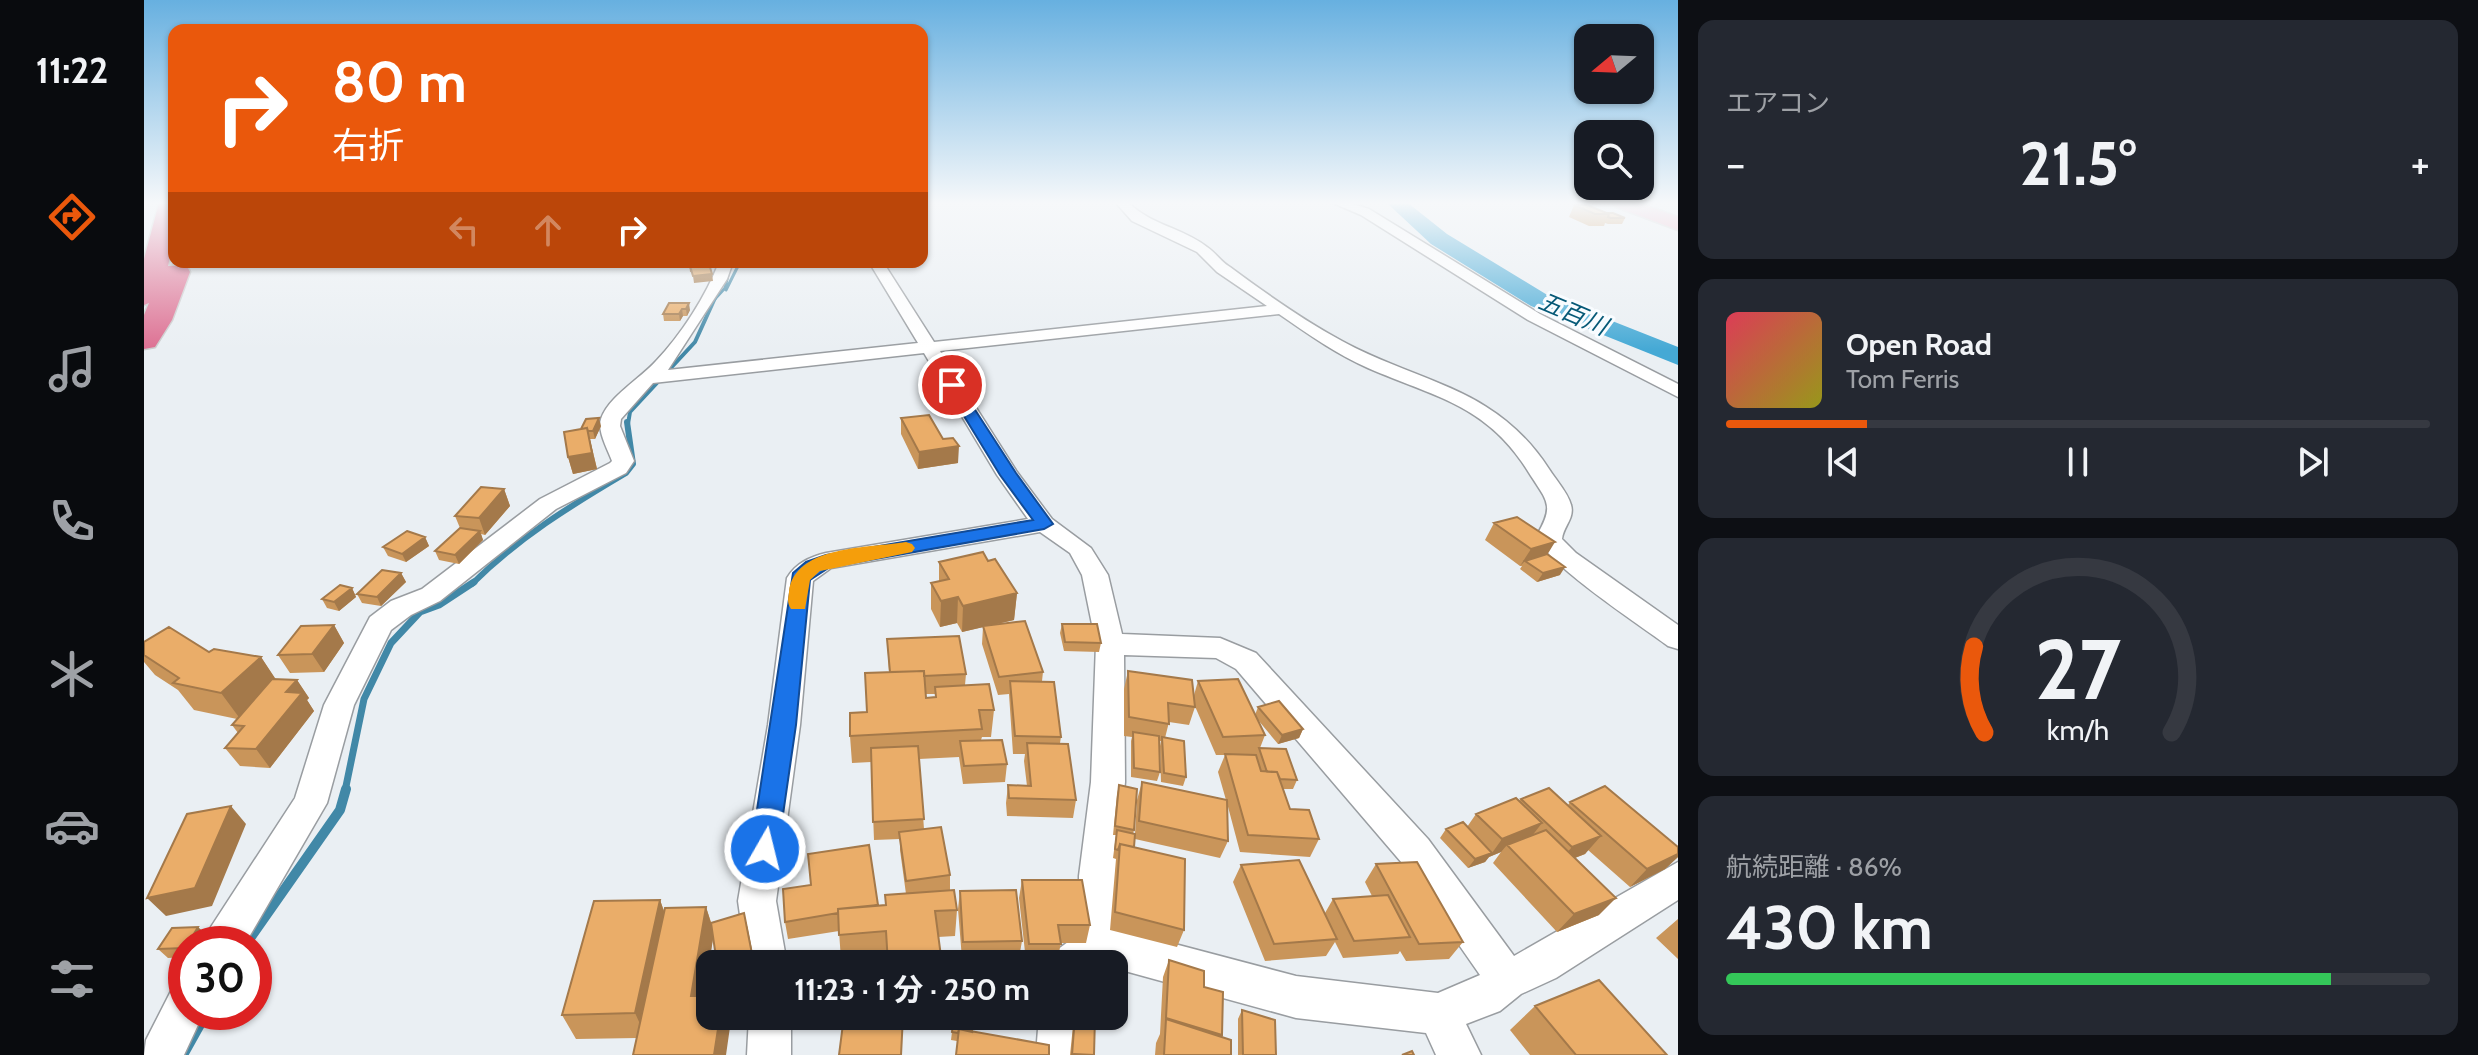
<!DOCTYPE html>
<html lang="ja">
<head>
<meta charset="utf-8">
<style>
  :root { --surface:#171b24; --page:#242831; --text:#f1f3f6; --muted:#9ea1a6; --line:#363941; --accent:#ea580c }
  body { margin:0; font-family:Cabin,"Noto Sans JP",sans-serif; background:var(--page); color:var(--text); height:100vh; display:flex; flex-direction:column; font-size:30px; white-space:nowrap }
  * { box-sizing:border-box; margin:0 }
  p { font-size:26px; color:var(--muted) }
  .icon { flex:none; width:44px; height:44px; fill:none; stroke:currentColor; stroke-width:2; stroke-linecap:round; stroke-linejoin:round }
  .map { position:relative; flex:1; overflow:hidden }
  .sheet { display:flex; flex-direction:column; gap:20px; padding:20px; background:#0d0f14; width:800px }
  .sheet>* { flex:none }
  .top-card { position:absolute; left:24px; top:24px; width:760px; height:244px; border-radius:16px; box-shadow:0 2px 6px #0004; background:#ea580c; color:#fff; overflow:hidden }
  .needle { width:52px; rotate:251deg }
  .controls { position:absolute; left:1430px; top:24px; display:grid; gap:16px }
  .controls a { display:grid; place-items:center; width:80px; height:80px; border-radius:16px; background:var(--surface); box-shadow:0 2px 6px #0004; font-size:40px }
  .speed { position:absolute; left:24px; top:926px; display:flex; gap:16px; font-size:40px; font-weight:700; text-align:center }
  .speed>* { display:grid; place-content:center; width:104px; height:104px; border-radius:50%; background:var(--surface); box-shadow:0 2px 6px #0004; line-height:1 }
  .speed .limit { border:12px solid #d22; background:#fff; color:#111 }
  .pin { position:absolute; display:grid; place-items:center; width:68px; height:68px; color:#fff; margin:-34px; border:4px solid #fff; border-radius:50%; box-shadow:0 2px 8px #0007 }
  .me { position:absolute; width:88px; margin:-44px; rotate:8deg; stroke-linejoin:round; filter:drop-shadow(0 0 6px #0008) }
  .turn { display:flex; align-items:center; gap:28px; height:168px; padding:0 32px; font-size:36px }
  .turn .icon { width:104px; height:104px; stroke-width:2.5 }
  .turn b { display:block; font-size:56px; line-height:68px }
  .lanes { display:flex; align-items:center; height:76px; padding:0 32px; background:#0003; justify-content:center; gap:40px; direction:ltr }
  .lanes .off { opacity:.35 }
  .big { font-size:60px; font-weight:700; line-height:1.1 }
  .sheet .card { flex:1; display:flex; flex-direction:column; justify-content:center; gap:12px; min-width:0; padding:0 28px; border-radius:16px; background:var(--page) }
  .sheet .dial { align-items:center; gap:0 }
  .dial svg { height:208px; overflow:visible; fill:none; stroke:var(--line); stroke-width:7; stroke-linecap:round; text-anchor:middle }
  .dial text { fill:var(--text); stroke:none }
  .song { display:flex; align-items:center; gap:24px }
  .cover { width:96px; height:96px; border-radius:12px; background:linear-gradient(135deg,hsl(350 70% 55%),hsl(60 70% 35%)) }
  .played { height:8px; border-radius:4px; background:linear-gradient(90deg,var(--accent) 20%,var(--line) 20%) }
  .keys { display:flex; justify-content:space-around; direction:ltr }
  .heat { display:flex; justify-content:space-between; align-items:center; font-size:44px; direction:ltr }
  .charge { height:12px; border-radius:6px; background:linear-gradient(90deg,#34c759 86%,var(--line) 0) }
  .trip { position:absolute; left:552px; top:950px; width:432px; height:80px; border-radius:16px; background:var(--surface); box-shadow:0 2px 6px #0004; font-weight:700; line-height:80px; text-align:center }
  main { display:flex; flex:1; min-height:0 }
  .tab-bar { display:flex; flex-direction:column; width:144px; justify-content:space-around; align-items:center; background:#090b0e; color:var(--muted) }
  .tab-bar .icon { width:56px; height:56px }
  .tab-bar .selected { color:var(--accent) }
  .tab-bar b { font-size:36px; color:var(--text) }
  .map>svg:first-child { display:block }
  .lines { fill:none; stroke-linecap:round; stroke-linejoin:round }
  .stream-far4 { stroke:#4188a7; stroke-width:3 }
  .stream-far3 { stroke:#4188a7; stroke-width:4 }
  .stream-far2 { stroke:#4188a7; stroke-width:6 }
  .stream-far1 { stroke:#4188a7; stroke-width:7 }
  .stream { stroke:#4188a7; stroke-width:10 }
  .river { fill:#45a9d5; fill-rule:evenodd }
  .minor-casing { stroke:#999da1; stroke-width:3 }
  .primary-casing { stroke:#cccccd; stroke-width:3 }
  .motorway-casing { stroke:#cccccd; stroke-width:3 }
  .minor { fill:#fff; fill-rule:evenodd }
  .primary { fill:#eba9be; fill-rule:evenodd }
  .motorway { fill:#dd7092; fill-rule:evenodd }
  .wall { fill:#c9955a; fill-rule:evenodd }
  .shaded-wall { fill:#a4794a }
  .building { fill:#eaad69; stroke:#a4794a; stroke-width:2 }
  .route { fill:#1a73e8; stroke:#114b97; stroke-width:2 }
  .slow { fill:#f59e0b }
  .labels { text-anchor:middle; stroke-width:6; stroke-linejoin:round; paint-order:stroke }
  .far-water-label { font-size:24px; font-style:italic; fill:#065977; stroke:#f9fcff }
</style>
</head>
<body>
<main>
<nav class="tab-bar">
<b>11:22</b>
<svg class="icon selected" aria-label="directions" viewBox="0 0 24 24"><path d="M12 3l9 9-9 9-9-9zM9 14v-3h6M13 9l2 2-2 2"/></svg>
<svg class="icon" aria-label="music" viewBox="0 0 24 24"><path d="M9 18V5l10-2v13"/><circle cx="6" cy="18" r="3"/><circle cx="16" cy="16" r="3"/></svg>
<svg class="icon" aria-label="phone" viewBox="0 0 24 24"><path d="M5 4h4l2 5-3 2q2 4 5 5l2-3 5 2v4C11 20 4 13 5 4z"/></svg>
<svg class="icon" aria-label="climate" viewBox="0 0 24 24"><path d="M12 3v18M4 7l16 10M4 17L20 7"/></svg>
<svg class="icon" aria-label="car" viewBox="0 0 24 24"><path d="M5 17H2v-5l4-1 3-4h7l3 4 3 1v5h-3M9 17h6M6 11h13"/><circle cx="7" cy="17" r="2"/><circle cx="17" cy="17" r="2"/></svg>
<svg class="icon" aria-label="filters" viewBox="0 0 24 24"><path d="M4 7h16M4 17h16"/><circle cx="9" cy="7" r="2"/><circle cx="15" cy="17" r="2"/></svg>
</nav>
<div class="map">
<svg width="1534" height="1055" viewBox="0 0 1534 1055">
  <rect width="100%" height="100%" fill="#eaeff3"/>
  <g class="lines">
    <path class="stream-far4" d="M582 290 596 262
      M570 300 581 288 587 262"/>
    <path class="stream-far3" d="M484 424 486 412 551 342 571 298"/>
    <path class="stream-far2" d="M328 584C374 538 426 506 482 473L489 464 483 422"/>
    <path class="stream-far1" d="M201 791 220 699 247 643 276 612 295 605 330 582"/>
    <path class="stream" d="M102 944 196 810 202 789
      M39 1055 63 1012"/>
    <path class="river" d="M1243 203H1264L1303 234 1405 296 1534 347V365L1387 306 1287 244Z"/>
    <defs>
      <path id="minor" d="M972 203H985C1007 225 1039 228 1063 247 1072 253 1077 262 1086 267 1121 293 1159 320 1198 341 1277 384 1351 386 1405 469 1412 480 1424 493 1427 505 1431 518 1419 527 1418 539L1432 553 1534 625V649L1524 646C1499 627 1397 561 1393 535 1410 506 1404 502 1387 476 1345 405 1293 398 1224 368 1192 354 1164 334 1135 314L796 351 873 472 908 519 947 548 964 575 978 634 1076 638 1112 653 1284 839 1370 956 1534 862V900L1412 978 1377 994 1356 1011 1322 1024 1337 1055H1292L1282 1033 1152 1018 970 968V964H907L913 950 935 934V876L947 782 952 644 938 575 926 553 896 532 687 568 669 581 656 725 632 901 643 964H603L594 901 624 725 643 578C652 563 666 557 682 553L884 519 853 475 780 353 509 383 477 419 476 426 490 461 482 473 412 509 296 601 267 615 247 630 210 705 183 803 101 944H59L65 930 151 798 180 705 226 617 247 601 278 589 396 499 466 463 468 461C464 450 453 431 457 419 464 397 497 378 512 361 537 335 562 296 575 262H589L583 279 524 370 774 343 725 262H739L790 342 1123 306 1073 272 1053 252 988 221ZM980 655 1072 658 1092 669 1258 863 1336 975 1294 993 1152 976 974 929 971 876 981 782Z
        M1189 203H1206L1225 209 1396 314 1534 384V397L1384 320 1217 215Z
        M42 985V1012H60L40 1055H0L2 1040 27 991Z
        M605 1016H647V1055H603Z
        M895 1016H937L936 1055H892Z"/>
      <path id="primary" d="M1469 203H1496L1534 217V230L1472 207Z"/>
      <path id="motorway" d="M15 203H30V239L24 266H43L46 272 28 320 11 347 0 349V315L5 303 0 305V259Z"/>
    </defs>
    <use href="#minor" class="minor-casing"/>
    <use href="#primary" class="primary-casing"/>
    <use href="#motorway" class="motorway-casing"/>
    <use href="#minor" class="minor"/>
    <use href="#primary" class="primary"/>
    <use href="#motorway" class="motorway"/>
  </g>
  <path class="wall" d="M1430 205 1463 213 1481 218 1478 224H1464L1461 223 1460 226H1445L1425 217Z
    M525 303 546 310 543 316H539L536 321H520L519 314Z
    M757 418 814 463 774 469 757 434Z
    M457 426 451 439H446L453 469 429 474 424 457 420 432Z
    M360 489 366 506 341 535 337 534 339 540 315 564 295 560 291 551 316 528 311 516Z
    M1350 523 1403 555 1416 575 1393 582 1376 569 1378 566H1376L1341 540Z
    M281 537 285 546 262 562 244 556 239 547Z
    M844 561 861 574 873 593 870 620 849 625 899 672 898 681 917 737 916 743 932 800 929 818 863 816 862 803 864 785 883 786 880 761 881 754H869L865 694 854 695 838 644 839 627 818 632 813 623 796 627 787 609V583L795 581V562Z
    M257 573 262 582 237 606 218 603 213 594Z
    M208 588 212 597 195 611 183 608 178 599Z
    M918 624 957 643 955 652 920 651 916 633Z
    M190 625 200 643 180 672 146 673 134 655Z
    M743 639 822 674 821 685 850 710 847 737H838L837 740 863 764 861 782 819 784 815 757 775 759 780 829 806 875V890L813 910 811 936 794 937 743 957 697 960 695 931 644 939 641 922 742 905 762 894 756 850V839L730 840 727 762 708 763 706 736 723 712 745 672ZM782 694H791V697L782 698Z
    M0 642 65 652 117 657 131 679 153 680 165 698 163 700 170 711 126 768 96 766 81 748 94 733 88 725 93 719 50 710 34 690 11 675 0 662Z
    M984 671 1050 695 1054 681 1111 715 1114 707 1159 729 1155 738 1134 744 1114 720 1121 735 1116 748 1153 780 1149 789H1139L1146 809 1175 839 1166 857 1096 852 1083 803 1084 841 1076 858 991 839 990 847 1040 930 1033 947 966 930 972 859 969 858 972 835H969L973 794 975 785 990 830 989 834H991L993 800 998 782 1082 800 1074 772 1081 755H1072L1050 704 1051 707 1045 725 1025 722 1021 738 1042 777 1039 786 1017 782 1016 746 1017 741H1015L1016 772 1013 781 987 777V741L988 737 980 736V689Z
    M1377 799 1424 805 1426 802 1534 847V857L1521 869 1486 887 1444 850 1441 854 1431 858 1455 915 1413 932 1349 863 1357 852 1345 857 1341 862 1324 868 1296 838 1302 829 1323 827 1332 814 1375 801Z
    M1232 864 1319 942 1305 959 1262 961 1256 951 1254 954 1199 958 1191 942 1182 956 1121 961 1089 882 1097 865 1181 913 1189 899 1228 896 1221 882Z
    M878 880 946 925 942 943H917L913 961H882L875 898Z
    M816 891 878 941 875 958 818 959 814 909Z
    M516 900 520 911 562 907 568 925 600 913 604 930 569 937 560 996 566 1016H586L587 1020 493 1038 432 1039 418 1015Z
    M1534 919V959L1512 938Z
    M54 927 63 936 58 944H42V957L24 958 14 949Z
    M1025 960 1060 987 1078 1035 1077 1037 1087 1055H1011L1012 1043 1016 1034 1019 977Z
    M1391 1006 1523 1055H1386L1366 1030Z
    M1098 1010 1132 1055H1094V1019Z
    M810 1016 828 1032 813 1041 807 1040Z
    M930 1016H949L950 1055H926Z"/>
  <path class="shaded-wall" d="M545 262H566L567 269 546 272Z
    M568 274 569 281 550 283 549 276Z
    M545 303 546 310 543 316 542 309Z
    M538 309 539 316 536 321 535 314Z
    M455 418 457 426 451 439 449 431Z
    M443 428 453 469 429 474 424 457Z
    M815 446 814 463 774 469 775 452Z
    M360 489 366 506 341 535 335 518Z
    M336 531 339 540 315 564 311 555Z
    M281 537 285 546 262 562 258 554Z
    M1411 542 1400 560 1381 561 1376 566 1387 549Z
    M1421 567 1416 575 1393 582 1399 573Z
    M257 573 262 582 237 606 233 597Z
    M208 588 212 597 195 611 190 602Z
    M873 593 870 620 818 632 819 606Z
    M814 597 813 623 796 627 797 601Z
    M190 625 200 643 180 672 168 654Z
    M117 657 135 684 97 720 77 693Z
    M153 680 165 698 163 700 170 711 126 768 112 749 142 692Z
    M1159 729 1155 738 1134 744 1138 735Z
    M87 806 102 824 68 906 22 916 3 898Z
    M1398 823 1384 841 1363 845 1357 852 1345 857 1341 862 1324 868 1331 859 1348 853 1358 839Z
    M1457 836 1441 854 1412 865 1428 847Z
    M1534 854V857L1521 869 1486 887 1503 869Z
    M1472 898 1455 915 1413 932 1430 914Z
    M516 900 525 926 502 1037 491 1013Z
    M562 907 570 933 556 1021 547 996Z
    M600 913 604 930 611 964H593Z
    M54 927 63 936 58 944H44Z
    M576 1016H586L587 1020 582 1055H570Z"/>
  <path class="building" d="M1430 205H1443L1465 214H1451Z
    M1463 213H1469L1481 218H1467L1464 217 1465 214Z
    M565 264 568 274 549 276 546 266Z
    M525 303H545L542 309H538L535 314H519Z
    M785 415 799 439 809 438 815 446 775 452 757 418Z
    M455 418 449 431H444L443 428 437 429 442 419Z
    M443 428 448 453 424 457 420 432Z
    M337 487 360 489 335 518 311 516Z
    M1373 517 1411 542 1387 549 1350 523Z
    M316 528 336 531 311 555 291 551Z
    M263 531 281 537 258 554 239 547Z
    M839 552 844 561 851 559 873 593 819 606 814 597 797 601 787 583 805 579 795 562Z
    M1403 554 1421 567 1399 573 1381 561Z
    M238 570 257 573 233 597 213 594Z
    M196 585 208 588 190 602 178 599Z
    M881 621 899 672 855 677 839 626Z
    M918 624H953L957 643 921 642Z
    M190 625 168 654 134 655 157 626Z
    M25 627 65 652 70 649 117 657 77 693 29 683 35 678 0 655V642Z
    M815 636 822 674 780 676V671L746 672 743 639Z
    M780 671 782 698 792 697 791 687 845 684 850 710H835L838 729 706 736V713L723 712 721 673Z
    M984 671 1048 680 1051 707 1024 703 1025 724 985 717Z
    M128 679 153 680 142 692 158 693 112 749 81 748 100 726 88 725Z
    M1094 679 1121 735 1079 737 1054 681Z
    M866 681 910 682 917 737 871 736Z
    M1135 701 1159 729 1138 735 1114 707Z
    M989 732 1015 736 1016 772 990 768Z
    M1018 737 1040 741 1042 777 1020 773Z
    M858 740 863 764 820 766 816 741Z
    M883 743 924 744 932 800 865 798 864 785 887 786Z
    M774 746 780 819 729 822 727 748Z
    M1115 748 1142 749 1153 780 1136 779 1133 772H1123Z
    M1081 754 1112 755 1117 771 1133 772 1146 809 1165 810 1175 839 1104 835Z
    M998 782 1083 800 1084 841 995 821Z
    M975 785 993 789 990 830 971 826Z
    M1461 786 1534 847V854L1503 869 1426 802Z
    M1405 788 1457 836 1428 847 1377 799Z
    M1372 798 1398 823 1358 839 1332 814Z
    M87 806 51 888 3 898 43 814Z
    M1319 822 1348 853 1331 859 1302 829Z
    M797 827 806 875 762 881 755 832Z
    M973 830 991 834 990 847 976 844 974 850 971 849Z
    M1402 830 1472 898 1430 914 1363 845Z
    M976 844 1041 859 1040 930 971 912Z
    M725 845 734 905 694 909V913L641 922 639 889 667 885 664 854Z
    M1155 860 1193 939 1130 944 1097 865Z
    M1273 862 1319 942 1275 944 1232 864Z
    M878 880H938L946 925H914L917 944H885Z
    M810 890 813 910 791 911 798 964H744L742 931 695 935 694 909 742 905 741 895Z
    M872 890 878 941 819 942 816 891Z
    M1244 895 1266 937 1210 941 1189 899Z
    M516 900 491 1013 418 1015 450 901Z
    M562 907 547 996H566V1016H576L570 1055H489L521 908Z
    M600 913 609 959 593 964H573L567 923Z
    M54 927 44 944H42L41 948 14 949 28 928Z
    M1025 960 1060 971V987L1079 992 1078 1035 1022 1018Z
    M1455 980 1523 1055H1432L1391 1006Z
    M1098 1010 1131 1020 1132 1055H1099Z
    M700 1016H759L757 1055H695Z
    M810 1016H828V1032L815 1029 814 1033 808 1032Z
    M931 1016 951 1017 950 1055 930 1054 928 1055Z
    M1022 1019 1087 1040V1055H1020Z
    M815 1029 905 1045V1055H812Z
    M1268 1051 1270 1055H1258Z"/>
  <linearGradient id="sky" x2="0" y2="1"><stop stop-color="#67b0e0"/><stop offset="0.58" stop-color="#f6f8fa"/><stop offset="1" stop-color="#f6f8fa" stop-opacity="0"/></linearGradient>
  <rect width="1534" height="350" fill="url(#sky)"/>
  <path class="route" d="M808 380 813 382 872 473 909 524 900 529 686 567 666 580 652 725 634 849 630 858 621 862 611 858 607 849 649 573 662 562 682 555 889 520 856 475 801 385Z"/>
  <path class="slow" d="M762 542 768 544 771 548 768 552 676 571 666 580 661 609H647C643 603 644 599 645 592 650 545 726 548 762 542Z"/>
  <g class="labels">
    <g class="far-water-label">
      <text transform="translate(1429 314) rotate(23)" y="8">五百川</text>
    </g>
  </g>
</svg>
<div class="controls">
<a><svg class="needle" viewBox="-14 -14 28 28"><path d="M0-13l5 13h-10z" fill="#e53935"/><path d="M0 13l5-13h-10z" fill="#9ea1a6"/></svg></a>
<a><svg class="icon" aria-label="search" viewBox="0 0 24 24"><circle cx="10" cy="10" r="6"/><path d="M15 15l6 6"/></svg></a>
</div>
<div class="speed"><div class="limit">30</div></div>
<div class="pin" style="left:808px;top:385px;background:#d93025"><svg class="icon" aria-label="arrive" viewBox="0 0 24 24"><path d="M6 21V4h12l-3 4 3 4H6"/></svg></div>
<svg class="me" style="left:621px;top:849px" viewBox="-20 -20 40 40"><circle r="17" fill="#1a73e8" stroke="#fff" stroke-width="3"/><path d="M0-11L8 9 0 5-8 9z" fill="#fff"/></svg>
<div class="trip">11:23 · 1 分 · 250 m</div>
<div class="top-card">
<div class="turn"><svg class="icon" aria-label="right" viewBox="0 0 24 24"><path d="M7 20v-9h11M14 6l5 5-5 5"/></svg><div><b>80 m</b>右折</div></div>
<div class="lanes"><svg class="icon off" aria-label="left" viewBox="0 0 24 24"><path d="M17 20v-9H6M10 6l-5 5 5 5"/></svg><svg class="icon off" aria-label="ahead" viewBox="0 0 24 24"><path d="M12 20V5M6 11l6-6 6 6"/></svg><svg class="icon" aria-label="right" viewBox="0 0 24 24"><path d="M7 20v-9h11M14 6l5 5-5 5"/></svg></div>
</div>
</div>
<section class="sheet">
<div class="card"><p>エアコン</p>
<div class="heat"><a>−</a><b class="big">21.5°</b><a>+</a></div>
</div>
<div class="card">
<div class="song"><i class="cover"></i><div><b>Open Road</b><p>Tom Ferris</p></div></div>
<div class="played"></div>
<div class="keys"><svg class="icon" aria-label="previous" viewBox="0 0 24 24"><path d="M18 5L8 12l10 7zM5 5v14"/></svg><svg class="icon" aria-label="pause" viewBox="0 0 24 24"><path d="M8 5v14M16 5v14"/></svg><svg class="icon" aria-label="next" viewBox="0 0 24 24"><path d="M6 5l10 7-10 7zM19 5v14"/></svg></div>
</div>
<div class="card dial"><svg viewBox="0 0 100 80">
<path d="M14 69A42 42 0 1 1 86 69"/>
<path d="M14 69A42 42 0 0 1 10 36" stroke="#ea580c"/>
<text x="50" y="56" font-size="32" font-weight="700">27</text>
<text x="50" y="72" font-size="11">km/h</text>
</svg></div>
<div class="card"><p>航続距離 · 86%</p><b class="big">430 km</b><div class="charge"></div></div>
</section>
</main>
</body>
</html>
